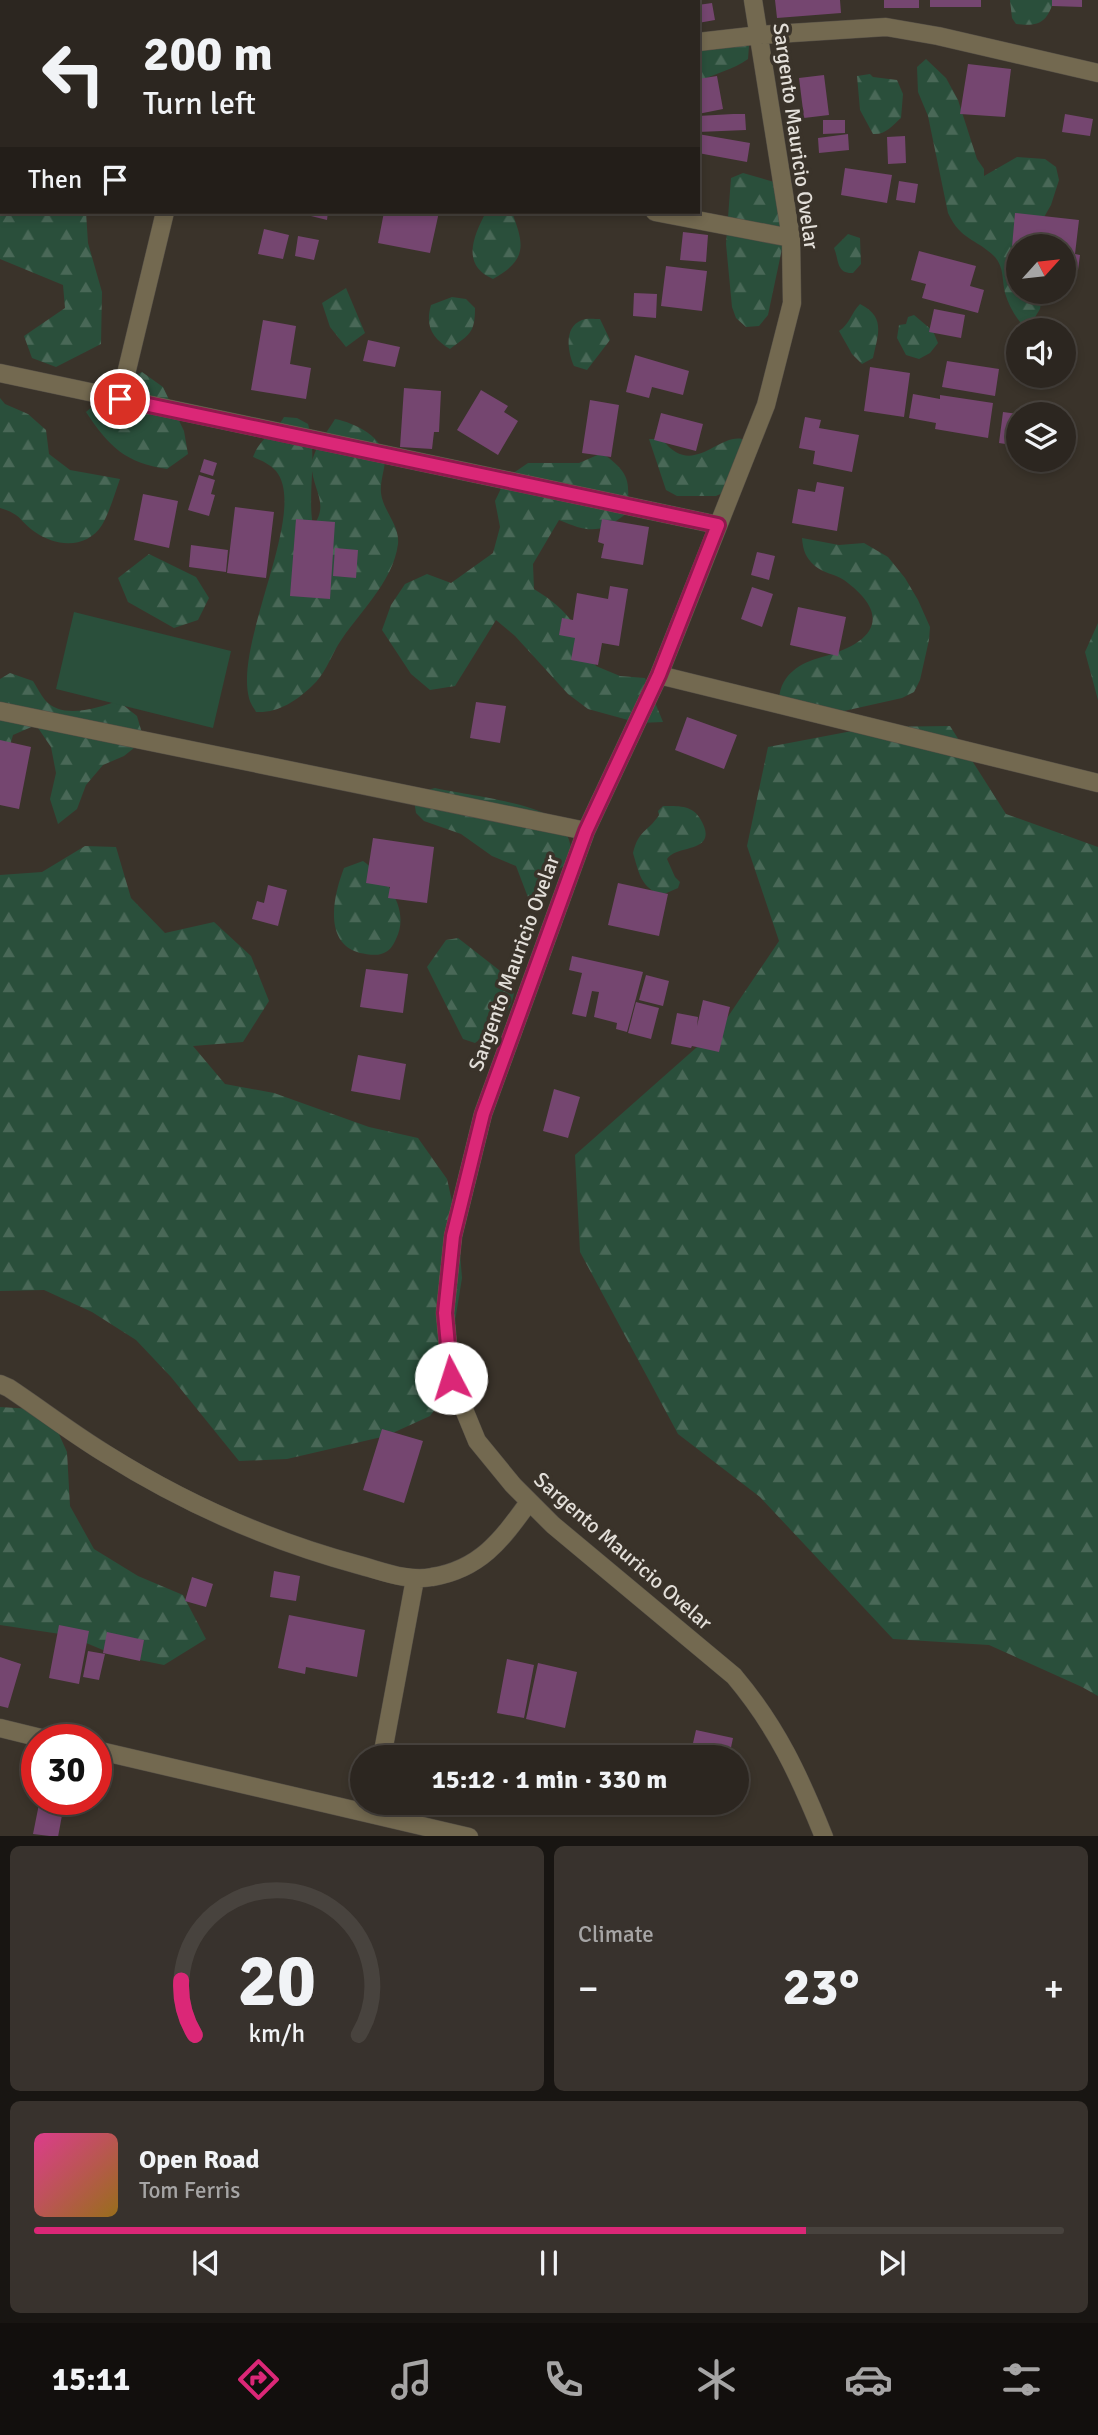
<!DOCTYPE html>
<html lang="en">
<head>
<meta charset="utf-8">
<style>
  :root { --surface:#2c2620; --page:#38322d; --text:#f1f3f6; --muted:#a6a5a5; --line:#48433e; --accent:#db2777 }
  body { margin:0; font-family:Signika,sans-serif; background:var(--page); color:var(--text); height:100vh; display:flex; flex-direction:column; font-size:26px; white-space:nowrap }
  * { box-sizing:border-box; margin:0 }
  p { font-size:23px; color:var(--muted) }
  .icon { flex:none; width:38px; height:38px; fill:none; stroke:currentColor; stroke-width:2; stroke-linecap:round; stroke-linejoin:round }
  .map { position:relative; height:1836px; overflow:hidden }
  .side { display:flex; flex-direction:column; gap:10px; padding:10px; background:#181512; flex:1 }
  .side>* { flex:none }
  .top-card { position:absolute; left:0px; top:0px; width:700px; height:214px; box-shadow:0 4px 10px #0003,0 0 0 2px var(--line); background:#2c2620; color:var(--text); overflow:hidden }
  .needle { width:46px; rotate:63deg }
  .buttons { position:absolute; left:1006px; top:234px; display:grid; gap:14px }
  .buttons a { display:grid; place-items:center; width:70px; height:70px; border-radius:50%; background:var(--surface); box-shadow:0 4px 10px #0003,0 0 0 2px var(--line); font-size:35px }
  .speed { position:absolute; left:21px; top:1724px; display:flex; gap:14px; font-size:35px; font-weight:700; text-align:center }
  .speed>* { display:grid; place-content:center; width:91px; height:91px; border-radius:50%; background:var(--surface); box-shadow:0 4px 10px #0003,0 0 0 2px var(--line); line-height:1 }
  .speed .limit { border:10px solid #d22; background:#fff; color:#111 }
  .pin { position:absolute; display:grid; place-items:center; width:60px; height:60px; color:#fff; margin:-30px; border:4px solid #fff; border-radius:50%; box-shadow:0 2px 7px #0007 }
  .me { position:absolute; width:77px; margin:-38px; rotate:355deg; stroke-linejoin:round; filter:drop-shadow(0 0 5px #0008) }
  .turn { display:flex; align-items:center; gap:24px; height:147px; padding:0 28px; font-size:32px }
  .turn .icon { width:91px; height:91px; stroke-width:2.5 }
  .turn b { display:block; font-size:49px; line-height:60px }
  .then { display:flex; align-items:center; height:66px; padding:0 28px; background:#0003; gap:14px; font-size:26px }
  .big { font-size:52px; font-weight:800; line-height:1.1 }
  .side .tile { flex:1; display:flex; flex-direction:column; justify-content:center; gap:10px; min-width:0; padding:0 24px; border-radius:10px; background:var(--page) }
  .side .dial { align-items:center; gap:0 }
  .dial svg { height:182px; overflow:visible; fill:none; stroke:var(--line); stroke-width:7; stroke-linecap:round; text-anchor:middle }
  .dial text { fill:var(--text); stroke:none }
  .song { display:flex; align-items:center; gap:21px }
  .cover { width:84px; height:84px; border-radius:10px; background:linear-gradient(135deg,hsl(330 70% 55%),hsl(40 70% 35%)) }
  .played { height:7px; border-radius:4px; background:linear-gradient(90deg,var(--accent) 75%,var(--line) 75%) }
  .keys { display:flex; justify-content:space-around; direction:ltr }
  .heat { display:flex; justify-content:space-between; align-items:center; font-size:38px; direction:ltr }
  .side .tiles { flex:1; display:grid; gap:10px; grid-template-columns:1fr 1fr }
  .tile:last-child { grid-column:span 2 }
  .trip { position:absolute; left:350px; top:1745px; width:399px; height:70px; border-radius:35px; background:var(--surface); box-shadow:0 4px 10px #0003,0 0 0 2px var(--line); font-weight:800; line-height:70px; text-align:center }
  .tab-bar { display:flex; height:112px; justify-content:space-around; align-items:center; background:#120f0d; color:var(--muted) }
  .tab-bar .icon { width:49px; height:49px }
  .tab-bar .current { color:var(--accent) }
  .tab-bar b { font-size:32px; color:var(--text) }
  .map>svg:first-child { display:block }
  .forest { fill:url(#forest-firs) }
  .garden { fill:#2a4f3b }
  .building { fill:#754670 }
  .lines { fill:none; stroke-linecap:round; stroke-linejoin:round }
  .minor-casing { stroke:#554f46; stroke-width:19 }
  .minor { stroke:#736950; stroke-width:18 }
  .route-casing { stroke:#8e194d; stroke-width:18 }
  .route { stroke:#db2777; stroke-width:12 }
  .labels { text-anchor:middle; stroke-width:7; stroke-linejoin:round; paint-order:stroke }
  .street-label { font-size:21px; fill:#e3dfd9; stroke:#3a332a }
</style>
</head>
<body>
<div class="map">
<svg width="1098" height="1837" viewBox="0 0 1098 1837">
  <defs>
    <pattern id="forest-firs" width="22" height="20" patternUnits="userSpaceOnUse" patternTransform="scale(1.75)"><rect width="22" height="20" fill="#2a4f3b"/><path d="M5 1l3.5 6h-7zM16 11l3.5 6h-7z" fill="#496857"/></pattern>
  </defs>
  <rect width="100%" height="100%" fill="#3a332a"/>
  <path class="forest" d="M1010 0H1054C1047 22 1040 27 1016 24L1012 18Z
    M698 43H737L749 46 748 59C733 70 715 73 698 82Z
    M926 59 946 78 958 100 977 159 984 169V176L1017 157 1045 159 1056 167 1059 180 1051 205 1032 238 1018 247V292H1043L1040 309 1027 330C1017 320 1009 307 1005 293 1002 281 1004 267 995 257 976 238 961 241 948 213L928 116 918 92 917 67Z
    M870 74 873 77 897 80 903 94 901 118C892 126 885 135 873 134L860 110 857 76Z
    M0 163 2 212H86L88 243 102 292 101 344 56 367 32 358 24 336 65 308 63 285 0 259Z
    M743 173 781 184 786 230 768 315 759 326 746 327 736 318 732 307 726 244 731 178Z
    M486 212H512C524 245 528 259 493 279 461 265 473 237 486 212Z
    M848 234 860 238 861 264 853 273C836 274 839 259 834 248Z
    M346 288 365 333 346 347 330 327 322 303Z
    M452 297 466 299 475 308C475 333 470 334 450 349 432 338 425 326 431 305Z
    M860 304C886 317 878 334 873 358L862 364 852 354 839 331C850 324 851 313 860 304Z
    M914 315 933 331 938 343 930 353 919 359 906 355 897 338 899 325 906 324 908 317Z
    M600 319 610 340 587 370 574 366C568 353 563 327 582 320 586 318 595 319 600 319Z
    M142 372 163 387 184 431 188 454 167 469C126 463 109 447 86 412L119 383Z
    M0 398 5 404 28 414 46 430 49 454 70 470 120 479C115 493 110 511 102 525 87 549 56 547 35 532 19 521 23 515 0 508Z
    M284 417 297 418 308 424C318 456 307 493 313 526 331 503 310 487 312 463 314 448 328 431 335 419 355 423 385 437 385 461 384 472 380 482 381 493 383 511 400 525 398 544 393 583 357 614 338 645 330 659 324 675 312 686 296 701 279 713 256 712 254 708 250 703 249 698 234 641 309 511 276 471 270 464 261 460 253 457 261 436 274 435 284 417Z
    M649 439H662C692 479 717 434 742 439 745 440 748 443 751 445L729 490 716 496H677L666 490Z
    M602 453C630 473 630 480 627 513 600 534 590 533 559 520L533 564 534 589C573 613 576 627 596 666L620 676 645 678 663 722 639 723 588 709 568 694 515 636 496 620 455 686 430 690 411 674 382 630 391 605 405 584 427 574 451 583 493 553 500 527 495 501 506 478 528 463H579Z
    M802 538 839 545 864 543 888 557 905 578 918 600 930 627 929 640 920 680 914 692 902 698 826 715 779 699C781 674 800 663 822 657 872 644 895 617 844 580 835 574 823 573 815 566 806 558 803 551 802 538Z
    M149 554 196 577 209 598 198 620 174 628 128 602 118 578Z
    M1098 623V700L1085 652Z
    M10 673 33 681C37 687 40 694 45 700 62 720 97 708 118 701L137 716 144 740 124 756 103 765 86 785 77 809 58 824 50 799 56 773 51 747 36 725 13 735 6 759 0 763V679Z
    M950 726 1006 814 1098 847V1696L1082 1687 989 1645 893 1639 760 1497 678 1434 580 1252 575 1155 723 1024 779 941 747 846 768 747 873 727Z
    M435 788C462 794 528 802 549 816 562 824 574 840 570 856 567 865 558 869 553 876 543 890 551 899 534 913L516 866 492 856 461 834 424 821 416 813 414 800 423 791Z
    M663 806C680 806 694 805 702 822 704 826 707 832 705 838 700 851 675 847 667 859L675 877 680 882 678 888 662 895C641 888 639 873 633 853 639 829 647 833 659 815L658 811Z
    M85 846 116 847 131 898 165 933 214 922 251 956 269 1001 243 1042 193 1046 225 1084 274 1093 369 1127 418 1138 447 1179 458 1228 462 1278 454 1327 460 1376 430 1416 386 1436 287 1459 239 1461 171 1377 136 1340 92 1312 44 1290 0 1291V875L42 872Z
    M363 861C386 878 411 909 396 939 393 946 389 952 381 954 375 956 366 954 360 953 322 943 334 894 344 868Z
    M458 938 499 970 514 993C510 1017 494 1029 475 1043L463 1039 427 967 446 940Z
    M0 1407 48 1410 67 1452 70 1506 94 1549 138 1576 183 1595 206 1639 164 1665 115 1655 67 1635 0 1625Z"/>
  <path class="garden" d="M74 612 231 651 213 728 56 689Z"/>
  <path class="building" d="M775 0H840L841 13 777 18Z
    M884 0H919V8H884Z
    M930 0H981V7H930Z
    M1052 0H1082V7L1052 6Z
    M712 3 715 20 698 23V5Z
    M968 64 1011 69 1005 117 960 114Z
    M824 75 829 115 804 118 799 78Z
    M717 76 723 109 698 114V79Z
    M733 114H745L746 130 698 132V116Z
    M1065 114 1093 119 1090 136 1062 132Z
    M823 120H845V133L823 134Z
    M698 134 750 143 747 162 698 153Z
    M848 134 849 150 819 153 818 138Z
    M905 136 906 163 888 164 887 137Z
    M845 168 892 175 887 203 841 195Z
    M899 181 918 184 915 203 896 200Z
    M295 212H328L327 220Z
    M384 212H439L430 253 378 243Z
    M1015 213 1079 220 1075 254 1080 255 1078 270 1064 268V247H1012Z
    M264 229 289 235 283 259 258 254Z
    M683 232 708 235 706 262 680 260Z
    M298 236 319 240 314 260 295 256Z
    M919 251 976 266 970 286 984 290 978 313 922 298 926 284 911 280Z
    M666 266 707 271 702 311 661 306Z
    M634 293 657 294 656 318 633 316Z
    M934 309 965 315 961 338 929 332Z
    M263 320 296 326 290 364 311 368 306 399 251 390Z
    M368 340 400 347 395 367 363 361Z
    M635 355 689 371 683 395 652 387 649 398 626 392Z
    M947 361 999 369 995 396 942 387Z
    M870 367 910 373 904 417 864 411Z
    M404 388 441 391 439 432H434L432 449 400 447Z
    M481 390 508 406 504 412 518 421 498 455 457 430Z
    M913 394 940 399V395L993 403 988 438 935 429 936 423 909 418Z
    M590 400 619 405 611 457 582 453Z
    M1003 412 1018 414V446L999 443Z
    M661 413 703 424 696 451 654 440Z
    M805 417 821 420 819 428 859 435 852 472 813 464 815 451 799 448Z
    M204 459 217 463 213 476 200 472Z
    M199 475 215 480 211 494 215 495 209 516 188 510Z
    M817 482 844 487 837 531 792 523 798 489 815 492Z
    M143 494 178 501 169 548 134 540Z
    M235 507 274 512 266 578 227 573Z
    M296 519 335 522 330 599 290 596Z
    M602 519 649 527 643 565 601 558 604 544 598 542Z
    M191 545 228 550 226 572 189 567Z
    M335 548 358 550 356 578 333 576Z
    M757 552 775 556 769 580 751 575Z
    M610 586 628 589 619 646 602 643 598 665 571 660 575 638 559 635 562 618 573 620 577 593 608 599Z
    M752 587 773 594 762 627 741 619Z
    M798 607 846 617 838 656 790 645Z
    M476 702 506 706 500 743 470 738Z
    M687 717 737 735 724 769 675 750Z
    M0 740 31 747 19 809 0 805Z
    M373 838 434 847 427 903 388 898 390 887 366 883Z
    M618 883 668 894 659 936 608 925Z
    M268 885 287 890 278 926 252 919 257 901 264 903Z
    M572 956 643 972 627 1032 616 1029 617 1023 594 1017 599 992 592 991 586 1017 572 1014 582 973 569 970Z
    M366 969 408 974 403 1013 360 1007Z
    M646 975 669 981 663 1006 639 1000Z
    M703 1000 730 1007 719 1052 692 1046 691 1048 671 1044 677 1013 698 1017 697 1026Z
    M636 1002 659 1008 651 1039 628 1033Z
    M358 1055 406 1064 400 1100 351 1091Z
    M554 1089 580 1097 568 1138 543 1131Z
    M382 1429 423 1441 404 1503 363 1490Z
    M274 1571 300 1576 296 1601 270 1597Z
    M192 1577 213 1584 206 1607 185 1601Z
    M289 1615 365 1630 357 1677 306 1667 305 1674 278 1668Z
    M59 1625 89 1631 79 1684 49 1678Z
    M107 1632 144 1640 140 1661 103 1653Z
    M88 1651 105 1654 99 1680 83 1677Z
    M0 1657 21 1664 8 1708 0 1706Z
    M507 1659 534 1665 524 1718 497 1713Z
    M538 1663 577 1672 565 1728 526 1719Z
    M696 1730 733 1738 729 1757H679L680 1750 691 1752Z
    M609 1744 658 1756V1757H606Z
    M40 1799H65L58 1837 33 1834Z
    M674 1802H709L707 1811Z"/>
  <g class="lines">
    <defs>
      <path id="minor" d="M529 0 530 2
        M753 0 791 238 792 303 766 405 659 675 586 831 483 1114 453 1236 445 1313 451 1378 477 1441 513 1485 553 1525 734 1676C777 1727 799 1775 824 1837
        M214 2V0
        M698 42 760 35 886 27 938 36 1098 73
        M655 212 791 238
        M0 373 718 525
        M120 399 165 212
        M659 675 1098 783
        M0 711 586 831
        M0 1384 9 1388C42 1410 73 1434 106 1454 184 1503 270 1541 359 1565 382 1571 408 1582 432 1577 481 1569 502 1539 529 1502
        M0 1728 49 1740
        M96 1750 469 1837
        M382 1757 415 1579"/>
    </defs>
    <use href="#minor" class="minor-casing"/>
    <use href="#minor" class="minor"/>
  </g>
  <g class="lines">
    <defs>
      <path id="route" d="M120 399 718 525 659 675 586 831 483 1114 453 1236 445 1313 451 1378"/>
    </defs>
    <use href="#route" class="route-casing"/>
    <use href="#route" class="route"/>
  </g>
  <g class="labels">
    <g class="street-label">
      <text transform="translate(796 136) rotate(82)" y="7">Sargento Mauricio Ovelar</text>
      <text transform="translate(514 963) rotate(-70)" y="7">Sargento Mauricio Ovelar</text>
      <text transform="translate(623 1551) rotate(41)" y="7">Sargento Mauricio Ovelar</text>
    </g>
  </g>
</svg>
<div class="buttons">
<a><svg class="needle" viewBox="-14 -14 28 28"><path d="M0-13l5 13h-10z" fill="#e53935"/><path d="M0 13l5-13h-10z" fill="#a6a5a5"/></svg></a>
<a><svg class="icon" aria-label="sound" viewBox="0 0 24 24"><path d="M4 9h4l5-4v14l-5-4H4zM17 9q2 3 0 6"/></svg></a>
<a><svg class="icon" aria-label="layers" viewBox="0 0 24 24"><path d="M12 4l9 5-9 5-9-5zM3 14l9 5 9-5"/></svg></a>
</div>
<div class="speed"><div class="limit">30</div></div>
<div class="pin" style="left:120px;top:399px;background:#d93025"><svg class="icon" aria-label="arrive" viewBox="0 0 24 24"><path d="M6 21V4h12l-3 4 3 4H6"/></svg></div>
<svg class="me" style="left:451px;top:1378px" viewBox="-20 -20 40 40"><circle r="19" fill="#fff"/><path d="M0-13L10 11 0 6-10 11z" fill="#db2777"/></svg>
<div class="trip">15:12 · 1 min · 330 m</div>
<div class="top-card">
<div class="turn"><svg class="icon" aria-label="left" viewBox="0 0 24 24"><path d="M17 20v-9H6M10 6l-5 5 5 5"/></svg><div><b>200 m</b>Turn left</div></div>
<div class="then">Then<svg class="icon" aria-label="arrive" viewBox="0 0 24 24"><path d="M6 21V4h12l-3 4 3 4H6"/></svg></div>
</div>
</div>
<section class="side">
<div class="tiles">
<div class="tile dial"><svg viewBox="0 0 100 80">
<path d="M14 69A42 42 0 1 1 86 69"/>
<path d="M14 69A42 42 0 0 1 8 45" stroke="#db2777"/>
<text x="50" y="56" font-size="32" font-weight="700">20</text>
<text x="50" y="72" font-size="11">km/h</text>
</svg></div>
<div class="tile"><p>Climate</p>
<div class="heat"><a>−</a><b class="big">23°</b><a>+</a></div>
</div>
<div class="tile">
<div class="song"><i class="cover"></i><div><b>Open Road</b><p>Tom Ferris</p></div></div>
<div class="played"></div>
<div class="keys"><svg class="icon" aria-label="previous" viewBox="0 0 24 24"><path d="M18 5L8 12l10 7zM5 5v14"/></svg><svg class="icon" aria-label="pause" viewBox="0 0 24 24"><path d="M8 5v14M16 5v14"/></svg><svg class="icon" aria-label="next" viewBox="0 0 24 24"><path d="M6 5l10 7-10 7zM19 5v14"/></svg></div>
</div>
</div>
</section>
<nav class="tab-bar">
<b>15:11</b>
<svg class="icon current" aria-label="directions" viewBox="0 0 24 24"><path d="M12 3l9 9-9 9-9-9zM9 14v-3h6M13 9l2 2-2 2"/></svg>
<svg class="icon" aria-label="music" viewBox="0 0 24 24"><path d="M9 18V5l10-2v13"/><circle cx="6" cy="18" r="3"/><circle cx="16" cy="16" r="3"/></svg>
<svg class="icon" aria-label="phone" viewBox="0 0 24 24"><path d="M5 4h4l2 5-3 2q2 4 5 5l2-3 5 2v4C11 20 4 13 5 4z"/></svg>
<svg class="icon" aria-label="climate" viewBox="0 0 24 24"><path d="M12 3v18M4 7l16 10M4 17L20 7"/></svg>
<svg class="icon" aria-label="car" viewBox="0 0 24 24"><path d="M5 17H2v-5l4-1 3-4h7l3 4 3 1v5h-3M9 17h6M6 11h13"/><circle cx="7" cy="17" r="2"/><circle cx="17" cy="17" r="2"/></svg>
<svg class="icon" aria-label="filters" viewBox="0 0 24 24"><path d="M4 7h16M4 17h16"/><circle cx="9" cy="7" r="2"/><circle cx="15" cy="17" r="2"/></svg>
</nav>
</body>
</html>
